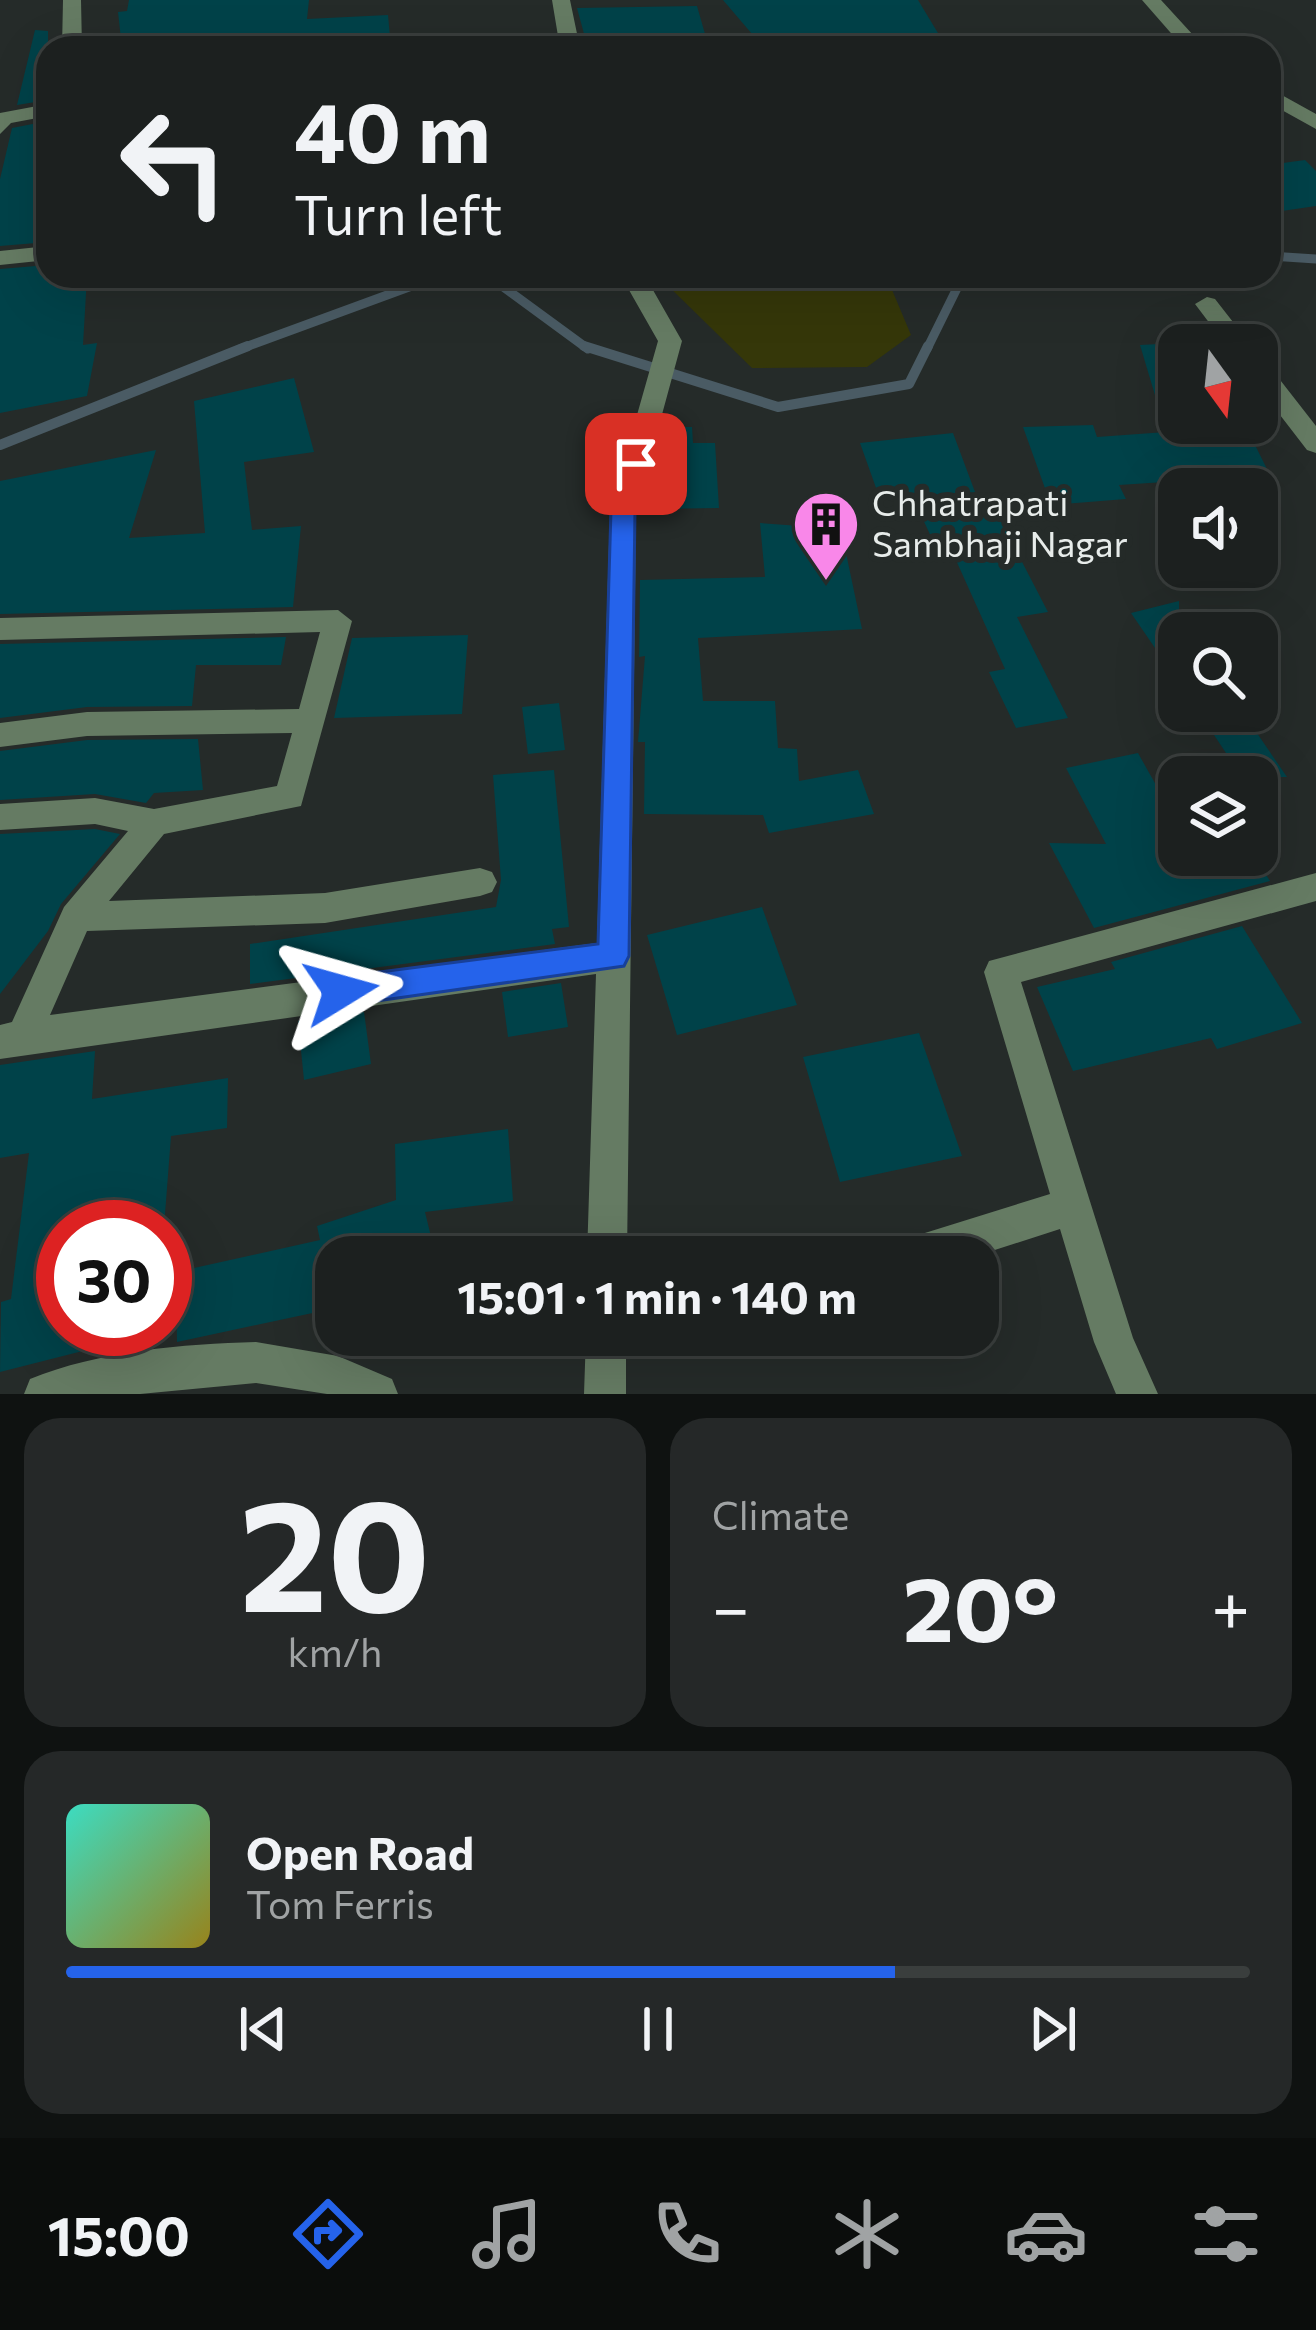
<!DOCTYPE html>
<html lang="en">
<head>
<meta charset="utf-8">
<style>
  :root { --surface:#1c201f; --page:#252828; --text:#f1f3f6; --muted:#a0a3a4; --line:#3a3e3d; --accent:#2563eb }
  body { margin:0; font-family:Commissioner,sans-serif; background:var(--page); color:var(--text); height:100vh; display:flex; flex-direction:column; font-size:45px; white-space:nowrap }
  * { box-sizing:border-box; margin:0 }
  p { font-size:39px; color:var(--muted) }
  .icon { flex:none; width:66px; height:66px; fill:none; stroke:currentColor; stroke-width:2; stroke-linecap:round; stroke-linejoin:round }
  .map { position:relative; height:1394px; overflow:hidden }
  .drawer { display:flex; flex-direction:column; gap:24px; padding:24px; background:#0f1211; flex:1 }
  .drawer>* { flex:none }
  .hud { position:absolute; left:36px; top:36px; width:1245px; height:252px; border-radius:36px; box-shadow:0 12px 48px #0002,0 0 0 3px var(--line); background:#1c201f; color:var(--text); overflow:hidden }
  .needle { width:78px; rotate:165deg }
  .buttons { position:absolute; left:1158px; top:324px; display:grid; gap:24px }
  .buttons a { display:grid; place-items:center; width:120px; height:120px; border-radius:24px; background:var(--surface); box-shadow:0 12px 48px #0002,0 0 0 3px var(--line); font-size:60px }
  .speed { position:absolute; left:36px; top:1200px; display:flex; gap:24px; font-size:60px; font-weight:700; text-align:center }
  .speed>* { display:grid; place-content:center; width:156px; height:156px; border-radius:50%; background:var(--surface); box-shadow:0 12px 48px #0002,0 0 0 3px var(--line); line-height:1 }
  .speed .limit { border:18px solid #d22; background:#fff; color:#111 }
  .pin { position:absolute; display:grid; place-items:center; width:102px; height:102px; color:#fff; margin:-51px; border-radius:24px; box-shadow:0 6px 18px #0006 }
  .me { position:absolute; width:132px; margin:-66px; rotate:82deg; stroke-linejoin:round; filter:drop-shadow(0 0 9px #0008) }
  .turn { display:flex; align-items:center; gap:42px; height:252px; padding:0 60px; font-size:54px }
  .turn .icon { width:156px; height:156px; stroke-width:2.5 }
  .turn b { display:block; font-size:84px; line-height:102px }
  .big { font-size:90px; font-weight:700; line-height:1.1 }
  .drawer .card { flex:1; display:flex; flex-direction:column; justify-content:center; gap:18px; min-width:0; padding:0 42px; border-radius:36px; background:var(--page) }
  .drawer .dial { align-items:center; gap:0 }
  .dial b { font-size:156px; line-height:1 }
  .song { display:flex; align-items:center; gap:36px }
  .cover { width:144px; height:144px; border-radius:18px; background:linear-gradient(135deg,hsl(170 70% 55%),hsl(50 70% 35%)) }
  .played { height:12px; border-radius:6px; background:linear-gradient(90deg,var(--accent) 70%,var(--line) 70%) }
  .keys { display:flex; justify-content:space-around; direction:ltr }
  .heat { display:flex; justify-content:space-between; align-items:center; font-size:66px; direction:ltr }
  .drawer .tiles { flex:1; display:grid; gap:24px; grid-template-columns:1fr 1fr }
  .card:last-child { grid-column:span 2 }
  .trip { position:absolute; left:315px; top:1236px; width:684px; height:120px; border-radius:36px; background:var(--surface); box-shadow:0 12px 48px #0002,0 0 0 3px var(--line); font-weight:700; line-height:120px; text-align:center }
  .tab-bar { display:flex; height:192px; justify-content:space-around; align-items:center; background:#0b0d0c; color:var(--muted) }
  .tab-bar .icon { width:84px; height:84px }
  .tab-bar .selected { color:var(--accent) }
  .tab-bar b { font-size:54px; color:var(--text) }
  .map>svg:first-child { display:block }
  .green { fill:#353709 }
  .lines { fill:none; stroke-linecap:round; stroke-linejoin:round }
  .stream-far1 { stroke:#4a5b64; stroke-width:9 }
  .stream { stroke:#4a5b64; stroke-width:10 }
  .building { fill:#004249 }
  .minor { fill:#657b63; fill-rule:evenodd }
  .route { fill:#2563eb; stroke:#184099; stroke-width:3 }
  .labels { text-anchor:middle; stroke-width:12; stroke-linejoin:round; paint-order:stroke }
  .poi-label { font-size:36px; fill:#e7ecea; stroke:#252b29; text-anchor:start }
</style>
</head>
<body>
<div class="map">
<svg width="1316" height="1394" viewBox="0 0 1316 1394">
  <rect width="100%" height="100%" fill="#252b29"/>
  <path class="green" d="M658 276H898L890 285 911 335 867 367 752 368Z"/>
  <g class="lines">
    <path class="stream-far1" d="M1269 256 1316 259
      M445 276 498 283 588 349
      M240 349 439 276
      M927 349 963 276"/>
    <path class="stream" d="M584 346 778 407 909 384 928 346
      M0 445 248 346"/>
  </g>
  <path class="building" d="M129 0H309L307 19 388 15 391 48H122L118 12 127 11Z
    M723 0H918L947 48H764Z
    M697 6 709 48H597L596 41H586L577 8Z
    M35 30 48 31V100L17 105Z
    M48 121V242L0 246V179L12 128Z
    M1305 160 1316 171V206L1269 213V165Z
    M48 265V276H87L83 345 97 343 87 396 0 413V269Z
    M1179 343V432L1246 427 1270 475 1119 485 1126 499 1051 505 1023 427 1093 425 1097 437 1166 432 1140 345Z
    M294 378 314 452 244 462 252 530 301 526 293 607 0 614V481L156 450 129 538 205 533 194 401Z
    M663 427H692L693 443H715L719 508 653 509V466Z
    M953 433 978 500 989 498 1048 612 1017 617 1068 718 1016 728 989 672 1005 669 955 558 942 560 912 496 880 499 860 443Z
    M838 515 862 629 698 638 703 701H775L778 748 797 749 799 781 858 770 874 814 769 833 763 815 644 814 645 742H638L645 656 639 657 640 580 765 577 760 523 800 526V518Z
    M1179 601V683L1131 613Z
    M468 635 462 714 334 718 352 638Z
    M286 637 281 665H196L192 706 87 707 0 718V644Z
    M559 703 565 750 528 754 522 707Z
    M1248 720 1287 777H1242L1210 729Z
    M198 739 203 790 154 793 146 803 95 794 0 800V751L87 740Z
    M1138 753 1179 826V855H1253L1270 881 1094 928 1049 843 1106 844 1066 768Z
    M554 770 569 927 552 929 555 944 250 984V944L496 907 501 880 493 775Z
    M95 829 120 834 61 904 48 931 0 994V834Z
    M762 907 797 1005 677 1035 647 935Z
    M1242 926 1302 1023 1217 1049 1211 1038 1073 1071 1037 987 1115 969 1111 962Z
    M561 983 568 1027 508 1037 502 992Z
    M364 1012 371 1064 304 1080 298 1021Z
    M919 1033 962 1156 840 1182 803 1057Z
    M95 1051 92 1099 228 1078 227 1128 171 1136 164 1227H63V1329H124L126 1340 0 1372 1 1302 11 1299 29 1153 0 1158V1065Z
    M508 1129 513 1201 425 1212 436 1257H336V1308L177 1342 176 1272 320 1240 317 1226 396 1200 395 1144Z"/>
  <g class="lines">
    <path class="minor" d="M63 0H81L82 48H62Z
      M552 0H570L580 48H560Z
      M1142 0H1161L1205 48H1184Z
      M1269 88 1316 114V129L1269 103Z
      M48 104V116L11 123 0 134V113Z
      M48 246V260L0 265V251Z
      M621 276H645L682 341 636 510 627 1257H587L596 974 0 1059V1025L12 1022 64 907 128 831 95 824 0 830V804L95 798 154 809 277 786 292 733 87 736 0 747V723L87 712 299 709 320 632 0 640V618L338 610 352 621 301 806 164 834 109 901 325 893 480 868 492 872 497 882 492 892 480 896 325 923 87 931 50 1015 597 943 610 510 658 341Z
      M1207 297 1215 299 1251 345H1226L1195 304Z
      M1257 360 1266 362 1316 426V453L1307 450 1257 385Z
      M1316 873V901L1021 982 1133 1338 1158 1394H1116L1094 1342 1060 1229 973 1257H892L898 1243 912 1237 1050 1194 984 972 989 961Z
      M586 1335H626V1394H584Z
      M256 1342 338 1356 392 1379 398 1394H327L256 1383 140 1394H24L30 1379C99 1351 183 1344 256 1342Z"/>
  </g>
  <path class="route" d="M636 456 648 464 635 510 629 956 624 966 341 1006 330 1001 325 991 330 981 341 977 598 944 611 510 624 464Z"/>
  <defs>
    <symbol id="building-pin" viewBox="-11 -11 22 30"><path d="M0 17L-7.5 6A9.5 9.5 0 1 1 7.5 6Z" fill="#f987e9" stroke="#252b29"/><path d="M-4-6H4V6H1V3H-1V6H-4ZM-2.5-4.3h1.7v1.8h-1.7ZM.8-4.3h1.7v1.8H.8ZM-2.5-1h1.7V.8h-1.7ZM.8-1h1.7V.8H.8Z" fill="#111"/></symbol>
  </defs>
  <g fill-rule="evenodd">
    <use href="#building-pin" x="788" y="486" width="76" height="104"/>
  </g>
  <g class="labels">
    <g class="poi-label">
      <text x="872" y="516">Chhatrapati<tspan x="872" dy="41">Sambhaji Nagar</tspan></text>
    </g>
  </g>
</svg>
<div class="buttons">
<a><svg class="needle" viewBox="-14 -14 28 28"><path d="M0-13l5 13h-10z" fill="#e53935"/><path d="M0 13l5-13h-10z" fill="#a0a3a4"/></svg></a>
<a><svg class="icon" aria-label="sound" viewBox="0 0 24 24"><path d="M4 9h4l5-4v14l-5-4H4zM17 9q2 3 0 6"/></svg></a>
<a><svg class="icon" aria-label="search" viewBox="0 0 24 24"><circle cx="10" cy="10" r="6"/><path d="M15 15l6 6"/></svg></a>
<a><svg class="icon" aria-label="layers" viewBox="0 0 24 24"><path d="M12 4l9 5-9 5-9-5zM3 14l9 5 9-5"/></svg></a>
</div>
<div class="speed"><div class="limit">30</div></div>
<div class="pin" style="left:636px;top:464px;background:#d93025"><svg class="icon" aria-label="arrive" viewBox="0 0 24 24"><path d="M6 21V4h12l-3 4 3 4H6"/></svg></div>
<svg class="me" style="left:341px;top:991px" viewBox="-20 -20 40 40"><path d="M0-17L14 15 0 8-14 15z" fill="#2563eb" stroke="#fff" stroke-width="4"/></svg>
<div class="trip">15:01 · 1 min · 140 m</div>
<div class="hud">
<div class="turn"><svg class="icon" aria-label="left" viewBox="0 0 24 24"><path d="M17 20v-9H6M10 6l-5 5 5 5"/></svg><div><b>40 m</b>Turn left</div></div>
</div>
</div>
<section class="drawer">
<div class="tiles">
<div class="card dial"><b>20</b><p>km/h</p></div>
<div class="card"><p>Climate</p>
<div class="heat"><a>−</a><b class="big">20°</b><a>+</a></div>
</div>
<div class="card">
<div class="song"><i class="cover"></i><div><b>Open Road</b><p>Tom Ferris</p></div></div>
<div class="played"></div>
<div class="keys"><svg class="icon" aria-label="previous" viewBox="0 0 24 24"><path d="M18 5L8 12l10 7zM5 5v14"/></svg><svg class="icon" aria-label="pause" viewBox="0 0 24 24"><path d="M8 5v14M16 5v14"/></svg><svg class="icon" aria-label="next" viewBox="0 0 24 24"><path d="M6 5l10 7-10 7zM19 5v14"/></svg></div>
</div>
</div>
</section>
<nav class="tab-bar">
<b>15:00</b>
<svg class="icon selected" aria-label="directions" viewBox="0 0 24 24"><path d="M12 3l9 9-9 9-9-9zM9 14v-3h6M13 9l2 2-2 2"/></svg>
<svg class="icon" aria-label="music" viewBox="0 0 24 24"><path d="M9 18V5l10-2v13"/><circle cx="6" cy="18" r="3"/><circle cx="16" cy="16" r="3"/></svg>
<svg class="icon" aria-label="phone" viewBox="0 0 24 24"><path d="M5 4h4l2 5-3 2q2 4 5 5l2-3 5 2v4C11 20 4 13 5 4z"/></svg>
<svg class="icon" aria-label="climate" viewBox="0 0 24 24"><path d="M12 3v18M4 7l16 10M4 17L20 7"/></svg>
<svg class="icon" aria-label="car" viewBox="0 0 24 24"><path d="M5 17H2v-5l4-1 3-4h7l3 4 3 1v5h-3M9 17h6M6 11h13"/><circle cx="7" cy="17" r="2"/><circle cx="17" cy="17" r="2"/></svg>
<svg class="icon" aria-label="filters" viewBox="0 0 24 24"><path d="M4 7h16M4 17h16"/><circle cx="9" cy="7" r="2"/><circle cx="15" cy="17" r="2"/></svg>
</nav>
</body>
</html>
